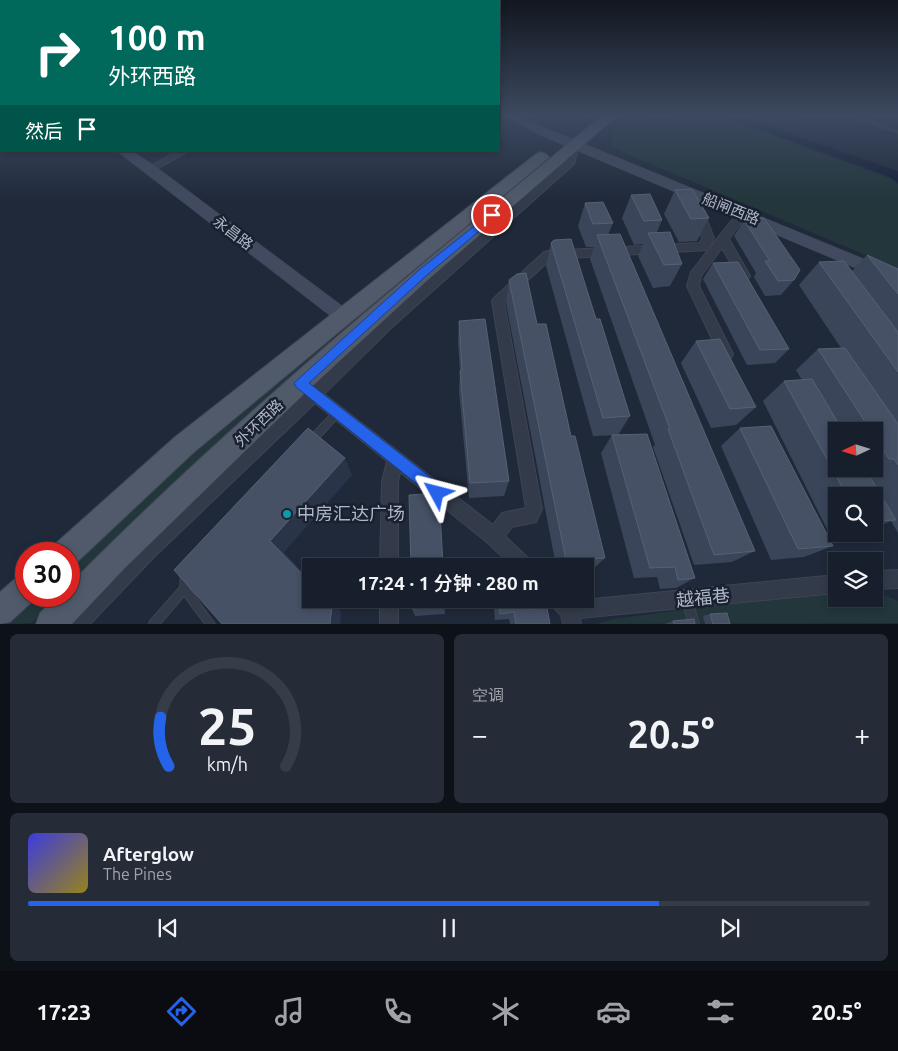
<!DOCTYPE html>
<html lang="zh">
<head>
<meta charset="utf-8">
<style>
  :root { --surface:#181f2c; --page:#252c38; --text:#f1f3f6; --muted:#9fa2a9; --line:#363d48; --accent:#2563eb }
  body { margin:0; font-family:Ubuntu,"Noto Sans SC",sans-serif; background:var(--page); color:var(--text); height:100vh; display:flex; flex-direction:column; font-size:19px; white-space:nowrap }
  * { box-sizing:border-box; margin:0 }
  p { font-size:16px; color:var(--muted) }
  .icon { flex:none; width:28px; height:28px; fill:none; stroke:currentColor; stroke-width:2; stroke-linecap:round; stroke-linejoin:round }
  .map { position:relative; height:624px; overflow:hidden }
  .details { display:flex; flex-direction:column; gap:10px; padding:10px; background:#0d1118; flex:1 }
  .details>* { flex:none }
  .banner { position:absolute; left:0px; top:0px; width:500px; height:152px; box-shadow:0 2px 8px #0003,0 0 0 1px var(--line); background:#00695c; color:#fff; overflow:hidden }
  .needle { width:32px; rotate:266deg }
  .fabs { position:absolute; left:828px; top:422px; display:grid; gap:10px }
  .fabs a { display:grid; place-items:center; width:55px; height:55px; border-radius:0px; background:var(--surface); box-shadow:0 2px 8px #0003,0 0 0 1px var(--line); font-size:25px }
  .speed { position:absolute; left:15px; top:542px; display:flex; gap:10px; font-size:25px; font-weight:700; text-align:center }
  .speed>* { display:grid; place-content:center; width:65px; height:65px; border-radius:50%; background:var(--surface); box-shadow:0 2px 8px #0003,0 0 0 1px var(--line); line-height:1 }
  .speed .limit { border:8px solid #d22; background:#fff; color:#111 }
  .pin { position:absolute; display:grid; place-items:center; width:42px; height:42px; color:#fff; margin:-21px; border:2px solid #fff; border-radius:50%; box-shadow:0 1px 5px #0007 }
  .me { position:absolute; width:55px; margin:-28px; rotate:308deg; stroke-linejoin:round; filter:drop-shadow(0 0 4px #0008) }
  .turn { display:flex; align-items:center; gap:18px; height:105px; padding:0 25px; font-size:22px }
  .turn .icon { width:65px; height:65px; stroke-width:2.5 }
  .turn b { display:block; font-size:35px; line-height:42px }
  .then { display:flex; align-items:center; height:48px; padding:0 25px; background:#0003; gap:10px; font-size:19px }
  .big { font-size:38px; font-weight:600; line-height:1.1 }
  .details .widget { flex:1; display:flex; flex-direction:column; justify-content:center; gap:8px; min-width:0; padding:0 18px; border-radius:8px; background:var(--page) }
  .details .dial { align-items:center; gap:0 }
  .dial svg { height:130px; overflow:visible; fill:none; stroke:var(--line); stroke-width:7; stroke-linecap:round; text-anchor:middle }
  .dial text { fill:var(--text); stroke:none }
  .song { display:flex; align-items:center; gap:15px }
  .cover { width:60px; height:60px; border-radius:8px; background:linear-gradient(135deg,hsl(240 70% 55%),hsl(50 70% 35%)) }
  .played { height:5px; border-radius:2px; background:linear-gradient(90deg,var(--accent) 75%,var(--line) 75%) }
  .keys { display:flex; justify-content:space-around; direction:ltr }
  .heat { display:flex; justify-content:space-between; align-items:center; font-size:28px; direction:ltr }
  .details .tiles { flex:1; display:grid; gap:10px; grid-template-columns:1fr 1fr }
  .widget:last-child { grid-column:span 2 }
  .trip { position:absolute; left:302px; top:558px; width:292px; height:50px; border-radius:0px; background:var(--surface); box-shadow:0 2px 8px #0003,0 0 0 1px var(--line); font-weight:600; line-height:50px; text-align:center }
  .tabs { display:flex; height:80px; justify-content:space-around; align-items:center; background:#0a0c12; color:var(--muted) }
  .tabs .icon { width:35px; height:35px }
  .tabs .active { color:var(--accent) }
  .tabs b { font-size:22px; color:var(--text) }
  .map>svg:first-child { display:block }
  .green { fill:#22363b }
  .water { fill:#131f38 }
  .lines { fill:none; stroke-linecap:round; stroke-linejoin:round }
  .lane-casing { stroke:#3d4454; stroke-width:2 }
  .street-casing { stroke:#3d4454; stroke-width:2 }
  .secondary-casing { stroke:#3d4454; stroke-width:1 }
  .primary-casing { stroke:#3d4454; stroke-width:2 }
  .lane { fill:#333b4a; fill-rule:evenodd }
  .street { fill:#333b4a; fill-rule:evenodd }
  .secondary { fill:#414a5e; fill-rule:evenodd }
  .primary { fill:#515a6b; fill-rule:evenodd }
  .wall { fill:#3a4559; fill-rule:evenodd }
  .shaded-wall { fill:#2a3448 }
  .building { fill:#465165; stroke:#566174 }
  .route { fill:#2563eb; stroke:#184099 }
  .culture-dot { fill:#0f9aa8; stroke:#19202f; stroke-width:2 }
  .labels { text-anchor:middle; stroke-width:5; stroke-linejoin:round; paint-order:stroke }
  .street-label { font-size:15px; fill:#aeb6c7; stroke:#19202f }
  .near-poi-label { font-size:18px; fill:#aeb6c7; stroke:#19202f; text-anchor:start }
  .near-street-label { font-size:18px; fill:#aeb6c7; stroke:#19202f }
</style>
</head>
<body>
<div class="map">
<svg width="898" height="624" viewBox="0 0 898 624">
  <rect width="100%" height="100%" fill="#20293a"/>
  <path class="green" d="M527 115H586C567 129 547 126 527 115Z
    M634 115 669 126 683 115H717L889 178 898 184V269L613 148 611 134Z
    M740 115H803L785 130Z
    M328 342H332L69 587V563L184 457Z
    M836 593V599H874V594L885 595 898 601V623L597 624 613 619 757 600Z
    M34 596H59L32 623 7 624Z"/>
  <path class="water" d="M719 115H737L898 171V182L886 175Z"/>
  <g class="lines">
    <defs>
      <path id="lane" d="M845 115H850L898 131V133Z
        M338 409 341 410 342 412 341 414 314 444 311 445 308 444 307 441 308 438 335 410Z
        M185 569 188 570 189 573V588L215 624H205L184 596 160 624H149L150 621 180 587 181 573 182 570Z
        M687 595 690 597 692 600 699 624H689L682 600 684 597Z"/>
      <path id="street" d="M573 145 578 148 574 164 390 329 324 394 493 525 502 513 526 508 492 301 494 298 544 252 548 251 700 243 702 238 694 212 695 210H703L714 238 708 250 551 259 504 302 542 509 536 522 512 527 505 536 530 560 533 566H512L488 543 400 472 398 482V566H380L382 482 387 461 315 403 154 557 90 624H68L70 617 142 545 304 395 302 390 304 386 309 384 314 386 380 321 566 161 568 148Z
        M177 151H189L153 171H147L145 169Z
        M743 209 748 213 729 239 750 276 748 279H740L722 248 701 276 699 286 733 354 731 358 726 360 721 358 687 286 691 272 739 211Z
        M898 570V588L874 589V571Z
        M836 575V593L580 618 581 624H563L561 615 551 605 548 599H571L573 601Z
        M380 599H398V624H380Z"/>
      <path id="secondary" d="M503 115H518L548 129 898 273V286L540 135Z
        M117 151H132L155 166 349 311 352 316 349 321 343 323 337 321Z"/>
      <path id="primary" d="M603 115H618L430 278 308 390 125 568 72 624H36L40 613 57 596H69V585C236 416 420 265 603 115Z
        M541 152 546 154 549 157 546 160 193 453 75 564 69 566V554H51L55 544 175 437 536 154Z
        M26 574V596H37L36 598 10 622 0 624V592L16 578Z"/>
    </defs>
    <use href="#lane" class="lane-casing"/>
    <use href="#street" class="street-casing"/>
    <use href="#secondary" class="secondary-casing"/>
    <use href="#primary" class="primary-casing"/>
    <use href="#lane" class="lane"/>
    <use href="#street" class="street"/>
    <use href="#secondary" class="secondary"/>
    <use href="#primary" class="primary"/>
  </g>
  <path class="wall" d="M675 190 709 218 697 241 679 242 664 214Z
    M631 195 662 220 657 232 682 264 670 286 653 288 638 256 643 244 634 245 622 218Z
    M585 203 613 223 608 235 755 551 732 562 694 565 653 447 655 445 590 259 594 247H586L578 226Z
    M744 220 794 280 781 295 765 296 754 277 756 273 734 236Z
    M551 243 596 319 630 416 618 435 593 436 546 266Z
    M867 255 898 269V533L891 521 874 528V496H836V534H847L830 535 763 401 784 381 802 380 796 370 818 349 841 348 799 285 819 262 852 271ZM836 431H874V469H836Z
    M713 263 789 349 775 363 747 365 703 279Z
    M509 280 537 324 571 436 605 558 593 569H586V566H556L506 303Z
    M459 321 509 481 504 496 469 498 459 391 460 371 458 343Z
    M696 341 756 407 736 425 711 428 681 363Z
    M740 428 833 546 804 557 771 560 721 446Z
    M612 435 695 578 676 588 660 589 657 577 634 578 601 453Z
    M444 599 445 614 415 616 412 609Z
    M493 599H530L532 609 550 624H510L509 619 495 620Z
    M710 614 730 624H705L703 616Z
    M673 621 695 624H664Z"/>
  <path class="shaded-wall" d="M345 458 352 475 284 552 311 581V583L270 541Z
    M326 599H328L341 612 340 624H330Z"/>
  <path class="building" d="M692 189 709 218 691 219 675 190Z
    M650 194 662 220 644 221 631 195Z
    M603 202 613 223 593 224 585 203Z
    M764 218 800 270 794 280 778 281 765 261H770L744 220Z
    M670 232 682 264 664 265 648 233Z
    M620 234 755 551 714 555 668 429H670L597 235Z
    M571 239 596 319H600L630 416 603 418 551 243 554 240Z
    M867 255 898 269V294Z
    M844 261 898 332V372L819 262Z
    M738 262 789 349 760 350 713 263Z
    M526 273 537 324H546L571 436H575L605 558 566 560 509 280 517 274Z
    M485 319 509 481 470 483 460 371 462 370 459 321Z
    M720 339 756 407 730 409 696 341Z
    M845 348 898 424V465L894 459H889L874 435V431H871L818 349Z
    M812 379 843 431H836V469H865L896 520 874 521V496H847L784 381Z
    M771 426 833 546 798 549 740 428Z
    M308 428 345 458 270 541 311 583V599H326L332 605 330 624H222L174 570Z
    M647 434 695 578 678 580 675 567 650 568 612 435Z
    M439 493 443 566H411L409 495Z
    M525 563V566H494Z
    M412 599H444L445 607 412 609Z
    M498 599H530L532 609 547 608 550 624H516L514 612 500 614Z
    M727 613 730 624H713L710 614Z
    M694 619 695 624H674L673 621Z"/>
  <linearGradient id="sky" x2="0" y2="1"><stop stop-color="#121720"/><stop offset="0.57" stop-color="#3c4960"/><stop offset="1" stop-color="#3c4960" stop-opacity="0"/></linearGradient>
  <rect width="898" height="202" fill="url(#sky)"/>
  <path class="route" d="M492 212 496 213V217L427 275 309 383 443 487 445 493 443 498 437 500 296 387 294 383 419 270Z"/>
  <circle class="culture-dot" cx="287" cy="514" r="5"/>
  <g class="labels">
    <g class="street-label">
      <text transform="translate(731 209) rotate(22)" y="5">船闸西路</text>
      <text transform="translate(233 233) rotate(37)" y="5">永昌路</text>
      <text transform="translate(259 423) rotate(-44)" y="5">外环西路</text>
    </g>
    <g class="near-poi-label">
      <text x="297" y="520">中房汇达广场</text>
    </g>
    <g class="near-street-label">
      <text transform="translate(703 598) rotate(-6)" y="6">越福巷</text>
    </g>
  </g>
</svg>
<div class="fabs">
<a><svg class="needle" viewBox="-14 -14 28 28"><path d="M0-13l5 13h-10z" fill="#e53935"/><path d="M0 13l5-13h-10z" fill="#9fa2a9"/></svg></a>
<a><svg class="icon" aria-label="search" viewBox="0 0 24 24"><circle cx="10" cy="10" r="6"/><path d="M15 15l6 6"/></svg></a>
<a><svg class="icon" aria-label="layers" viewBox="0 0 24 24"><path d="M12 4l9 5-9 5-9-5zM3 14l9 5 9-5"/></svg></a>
</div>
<div class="speed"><div class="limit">30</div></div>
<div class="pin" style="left:492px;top:215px;background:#d93025"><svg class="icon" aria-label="arrive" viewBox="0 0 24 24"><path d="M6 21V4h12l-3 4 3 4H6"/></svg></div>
<svg class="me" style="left:437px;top:493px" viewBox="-20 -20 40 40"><path d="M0-17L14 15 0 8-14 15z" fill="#2563eb" stroke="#fff" stroke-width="4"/></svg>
<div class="trip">17:24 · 1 分钟 · 280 m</div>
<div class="banner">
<div class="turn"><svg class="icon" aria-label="right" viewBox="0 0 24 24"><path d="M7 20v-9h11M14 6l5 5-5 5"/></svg><div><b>100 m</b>外环西路</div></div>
<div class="then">然后<svg class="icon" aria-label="arrive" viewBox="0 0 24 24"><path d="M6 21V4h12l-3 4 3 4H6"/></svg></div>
</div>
</div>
<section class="details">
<div class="tiles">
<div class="widget dial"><svg viewBox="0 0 100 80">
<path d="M14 69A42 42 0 1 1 86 69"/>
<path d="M14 69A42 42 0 0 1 9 39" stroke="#2563eb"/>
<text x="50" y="56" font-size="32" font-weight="700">25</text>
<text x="50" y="72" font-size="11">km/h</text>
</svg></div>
<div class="widget"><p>空调</p>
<div class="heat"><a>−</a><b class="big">20.5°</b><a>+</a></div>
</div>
<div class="widget">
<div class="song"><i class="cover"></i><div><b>Afterglow</b><p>The Pines</p></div></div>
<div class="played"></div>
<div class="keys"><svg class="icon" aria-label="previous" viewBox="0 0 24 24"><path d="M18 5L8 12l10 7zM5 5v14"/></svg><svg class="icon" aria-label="pause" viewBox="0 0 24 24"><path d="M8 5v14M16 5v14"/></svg><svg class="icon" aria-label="next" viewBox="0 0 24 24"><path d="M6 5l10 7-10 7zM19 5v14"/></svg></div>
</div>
</div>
</section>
<nav class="tabs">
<b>17:23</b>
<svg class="icon active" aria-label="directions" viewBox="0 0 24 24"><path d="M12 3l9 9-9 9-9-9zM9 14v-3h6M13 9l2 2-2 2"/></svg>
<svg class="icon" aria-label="music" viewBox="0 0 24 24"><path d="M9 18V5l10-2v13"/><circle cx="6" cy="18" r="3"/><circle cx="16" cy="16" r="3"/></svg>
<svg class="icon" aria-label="phone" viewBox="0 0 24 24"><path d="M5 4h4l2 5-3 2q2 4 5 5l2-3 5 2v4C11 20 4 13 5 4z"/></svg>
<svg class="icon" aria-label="climate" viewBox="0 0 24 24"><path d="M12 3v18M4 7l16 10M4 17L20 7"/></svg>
<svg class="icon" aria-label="car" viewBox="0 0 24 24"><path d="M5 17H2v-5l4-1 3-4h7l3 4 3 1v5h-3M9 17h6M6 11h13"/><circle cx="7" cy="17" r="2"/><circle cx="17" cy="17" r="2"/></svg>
<svg class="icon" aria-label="filters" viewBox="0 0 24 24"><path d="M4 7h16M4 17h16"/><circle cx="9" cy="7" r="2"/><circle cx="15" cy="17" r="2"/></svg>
<b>20.5°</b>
</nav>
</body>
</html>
